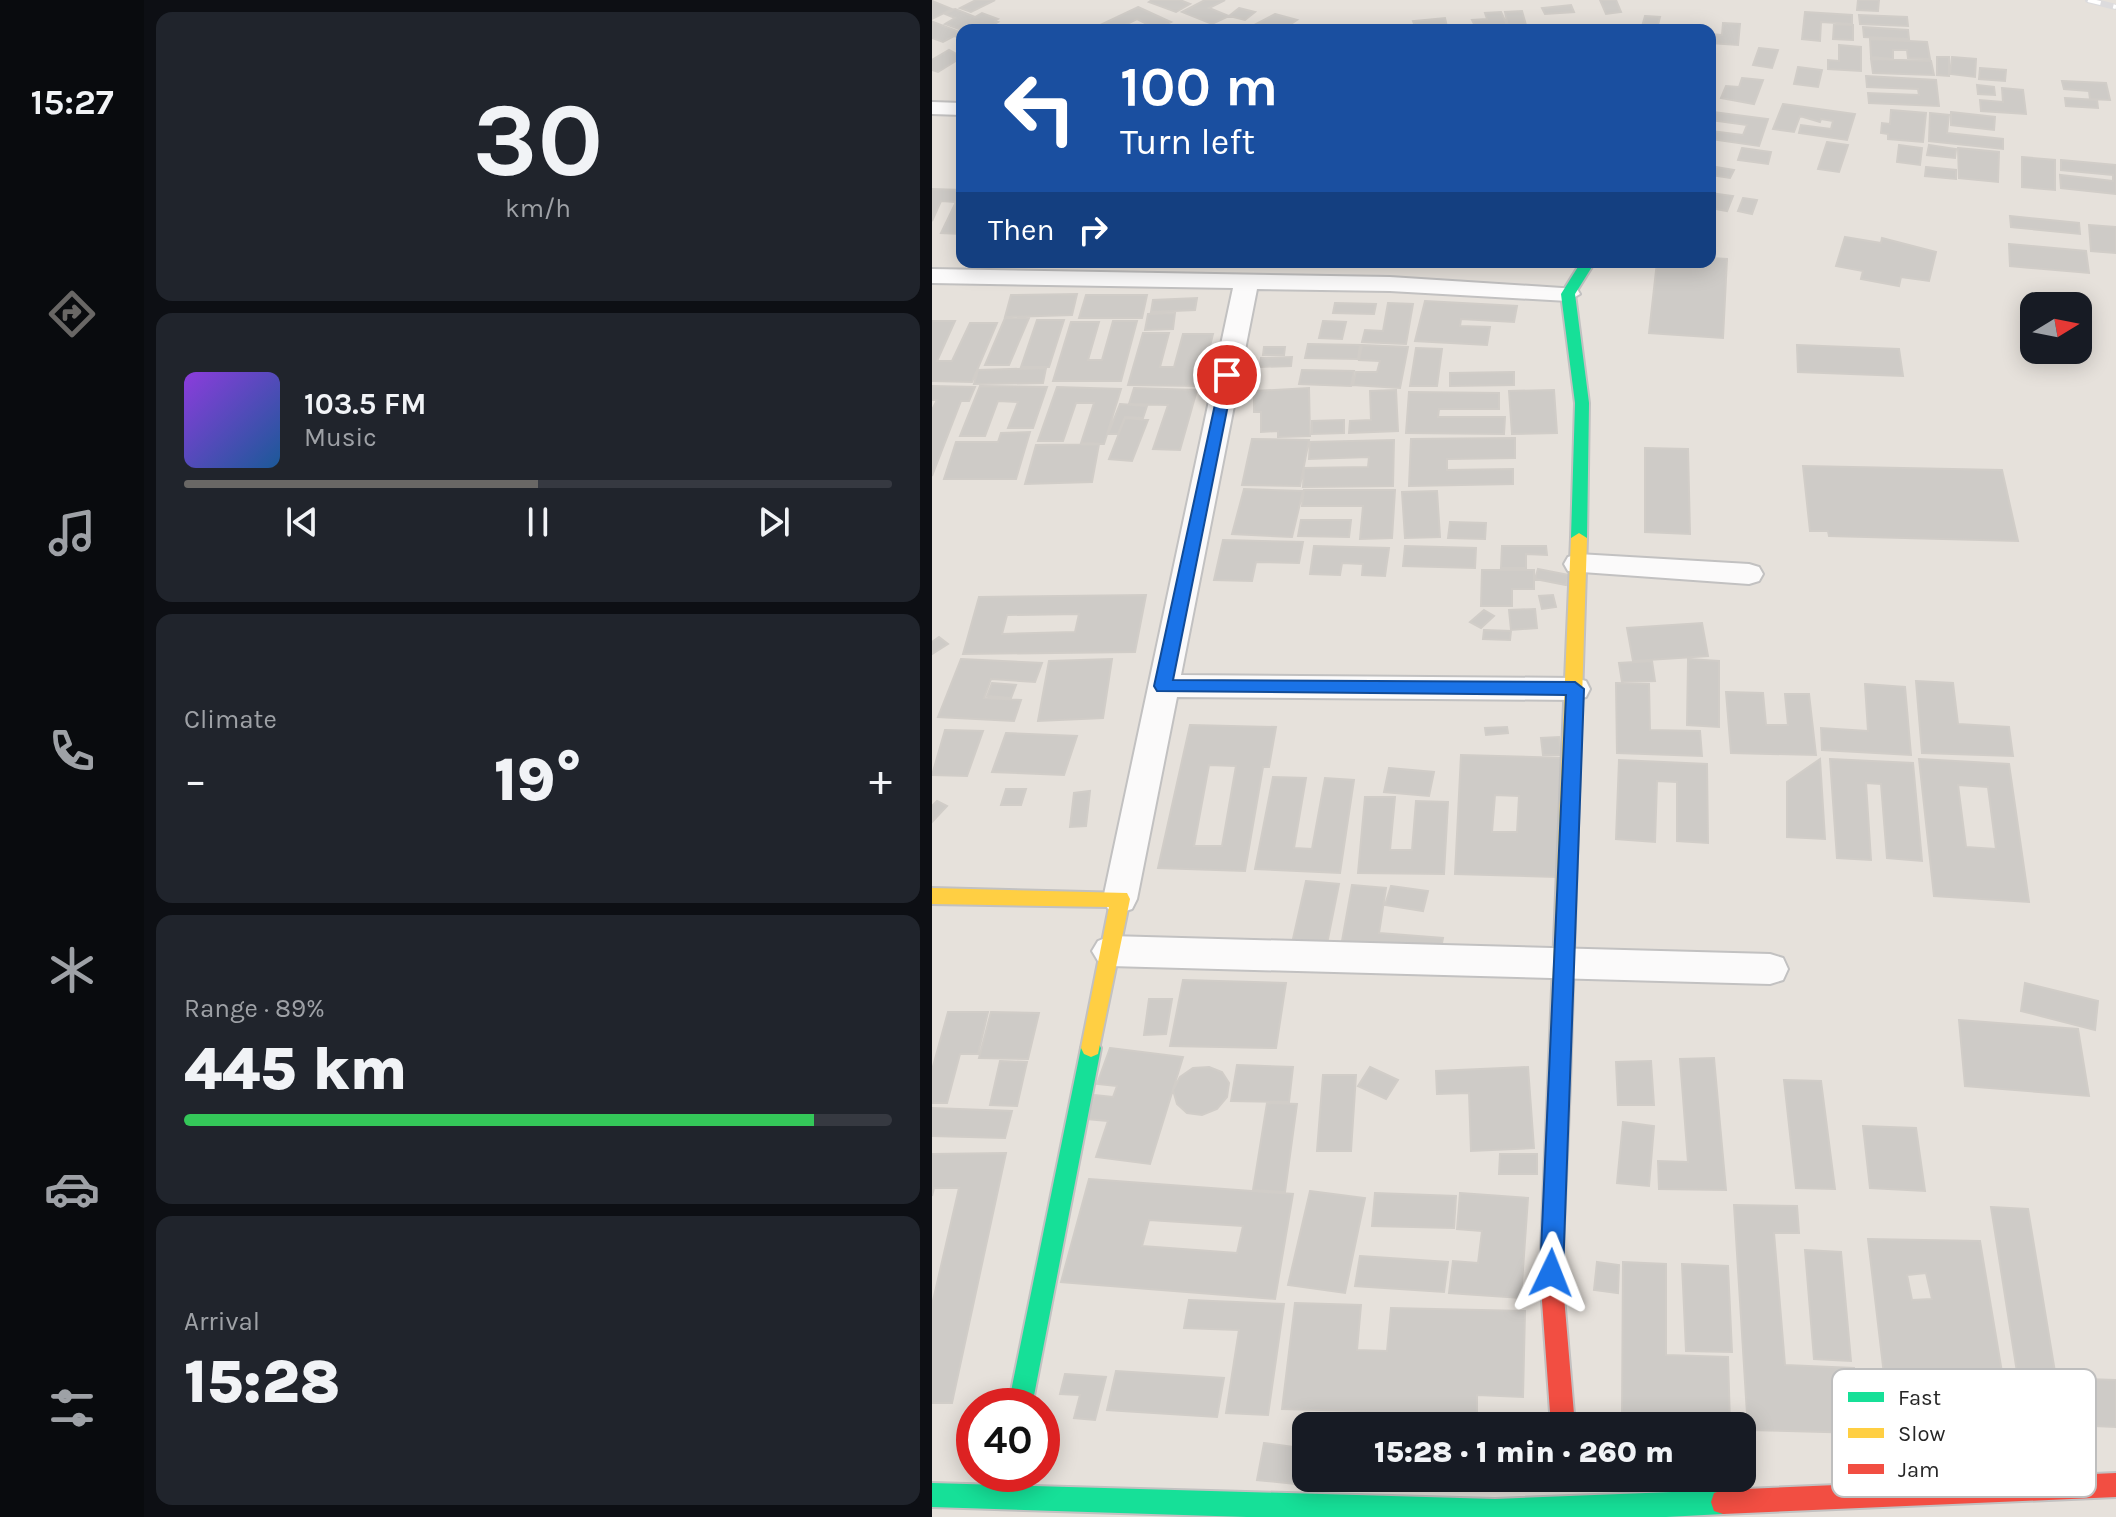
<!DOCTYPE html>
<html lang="en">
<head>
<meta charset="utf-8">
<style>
  :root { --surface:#171b24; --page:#20242c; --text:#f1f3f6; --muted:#9ea1a6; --line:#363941; --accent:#696765 }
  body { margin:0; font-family:Karla,sans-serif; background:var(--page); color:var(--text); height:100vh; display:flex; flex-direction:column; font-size:30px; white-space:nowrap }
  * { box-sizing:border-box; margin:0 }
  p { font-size:26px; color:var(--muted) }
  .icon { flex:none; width:44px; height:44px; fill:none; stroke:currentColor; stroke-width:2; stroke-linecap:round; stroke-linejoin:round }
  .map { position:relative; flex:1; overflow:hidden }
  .sheet { display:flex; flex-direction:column; gap:12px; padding:12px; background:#0d0f14; width:788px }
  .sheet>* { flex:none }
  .guide { position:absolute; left:24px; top:24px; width:760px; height:244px; border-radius:16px; box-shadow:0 4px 20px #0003; background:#1a4fa0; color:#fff; overflow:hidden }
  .needle { width:52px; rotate:80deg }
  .fabs { position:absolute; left:1088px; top:292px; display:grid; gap:16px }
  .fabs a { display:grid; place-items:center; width:72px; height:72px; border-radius:16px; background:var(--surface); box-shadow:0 4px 20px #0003; font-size:40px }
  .speed { position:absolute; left:24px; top:1388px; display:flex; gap:16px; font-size:40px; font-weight:700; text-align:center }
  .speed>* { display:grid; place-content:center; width:104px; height:104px; border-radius:50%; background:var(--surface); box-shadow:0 4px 20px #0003; line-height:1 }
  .speed .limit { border:12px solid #d22; background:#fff; color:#111 }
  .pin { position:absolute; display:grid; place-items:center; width:68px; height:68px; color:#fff; margin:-34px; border:4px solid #fff; border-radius:50%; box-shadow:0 2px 8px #0007 }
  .me { position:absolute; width:88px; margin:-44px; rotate:2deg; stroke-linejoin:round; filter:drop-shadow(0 0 6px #0008) }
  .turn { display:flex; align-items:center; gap:28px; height:168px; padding:0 32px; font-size:36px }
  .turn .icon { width:104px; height:104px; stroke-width:2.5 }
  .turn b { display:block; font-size:56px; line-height:68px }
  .then { display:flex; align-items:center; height:76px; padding:0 32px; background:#0003; gap:16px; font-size:30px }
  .big { font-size:60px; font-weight:800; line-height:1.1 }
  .sheet .card { flex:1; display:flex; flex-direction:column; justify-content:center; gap:12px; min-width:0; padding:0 28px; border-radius:16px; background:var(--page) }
  .sheet .dial { align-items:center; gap:0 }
  .dial b { font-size:104px; line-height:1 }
  .song { display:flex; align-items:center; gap:24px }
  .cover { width:96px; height:96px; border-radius:12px; background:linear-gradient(135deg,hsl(270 70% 55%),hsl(210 70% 35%)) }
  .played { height:8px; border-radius:4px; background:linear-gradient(90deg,var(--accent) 50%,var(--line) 50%) }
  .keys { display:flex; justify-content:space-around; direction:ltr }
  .heat { display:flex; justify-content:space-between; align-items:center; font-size:44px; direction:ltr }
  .charge { height:12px; border-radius:6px; background:linear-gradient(90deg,#34c759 89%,var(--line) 0) }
  .trip { position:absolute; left:360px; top:1412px; width:464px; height:80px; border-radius:16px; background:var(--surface); box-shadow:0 4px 20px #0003; font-weight:800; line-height:80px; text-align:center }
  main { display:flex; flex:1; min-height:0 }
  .menu { display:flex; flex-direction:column; width:144px; justify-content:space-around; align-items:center; background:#090b0e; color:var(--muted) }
  .menu .icon { width:56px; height:56px }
  .menu .active { color:var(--accent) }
  .menu b { font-size:36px; color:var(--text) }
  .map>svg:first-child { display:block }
  .building { fill:#cecbc7; stroke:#d1cdc8; stroke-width:2; fill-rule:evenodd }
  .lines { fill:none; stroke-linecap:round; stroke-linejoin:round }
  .street-casing { stroke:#c2c1c1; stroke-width:4 }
  .fast-casing { stroke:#c2c1c1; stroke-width:4 }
  .slow-casing { stroke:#c2c1c1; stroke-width:4 }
  .jam-casing { stroke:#c2c1c1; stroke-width:4 }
  .street { fill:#fbfafa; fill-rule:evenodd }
  .fast { fill:#16e098; fill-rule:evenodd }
  .slow { fill:#ffcf43; fill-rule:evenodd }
  .jam { fill:#f24e42; fill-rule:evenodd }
  .rail-casing { stroke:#dcdbdd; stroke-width:6 }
  .rail { stroke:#fff; stroke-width:4; stroke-dasharray:13; stroke-linecap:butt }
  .route { fill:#1a73e8; stroke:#114b97; stroke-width:2 }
  .key { fill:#fff; stroke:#bebebe; stroke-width:2 }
  .key-label { font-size:22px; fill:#262626 }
</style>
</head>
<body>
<main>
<nav class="menu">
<b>15:27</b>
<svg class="icon active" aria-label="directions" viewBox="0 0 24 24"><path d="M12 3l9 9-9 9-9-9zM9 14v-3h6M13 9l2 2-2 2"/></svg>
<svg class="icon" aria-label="music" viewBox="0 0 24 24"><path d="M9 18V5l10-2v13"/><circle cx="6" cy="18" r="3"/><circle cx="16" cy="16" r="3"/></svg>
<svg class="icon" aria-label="phone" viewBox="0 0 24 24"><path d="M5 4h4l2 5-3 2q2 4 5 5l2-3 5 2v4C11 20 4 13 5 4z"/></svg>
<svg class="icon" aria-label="climate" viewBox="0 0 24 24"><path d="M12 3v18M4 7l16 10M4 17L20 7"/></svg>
<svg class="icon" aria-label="car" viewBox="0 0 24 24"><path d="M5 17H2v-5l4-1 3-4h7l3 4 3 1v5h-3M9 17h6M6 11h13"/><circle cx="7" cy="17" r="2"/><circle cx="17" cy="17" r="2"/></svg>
<svg class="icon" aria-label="filters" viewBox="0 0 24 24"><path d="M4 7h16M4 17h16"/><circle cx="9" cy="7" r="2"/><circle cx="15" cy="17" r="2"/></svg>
</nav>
<section class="sheet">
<div class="card dial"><b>30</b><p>km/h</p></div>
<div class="card">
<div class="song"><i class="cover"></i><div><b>103.5 FM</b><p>Music</p></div></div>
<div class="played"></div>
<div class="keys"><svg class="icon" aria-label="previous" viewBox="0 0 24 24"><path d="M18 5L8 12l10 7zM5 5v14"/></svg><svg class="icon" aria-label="pause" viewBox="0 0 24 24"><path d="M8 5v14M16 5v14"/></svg><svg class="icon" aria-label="next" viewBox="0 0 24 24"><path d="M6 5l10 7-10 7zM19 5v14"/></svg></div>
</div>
<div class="card"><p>Climate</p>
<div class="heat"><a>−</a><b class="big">19°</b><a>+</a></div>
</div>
<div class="card"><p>Range · 89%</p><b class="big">445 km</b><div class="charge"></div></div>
<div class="card"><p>Arrival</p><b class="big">15:28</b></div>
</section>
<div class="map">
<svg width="1184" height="1517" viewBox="0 0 1184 1517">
  <rect width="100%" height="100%" fill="#e6e1db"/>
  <path class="building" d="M44 0H63L39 12 28 8Z
    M220 0H248L258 4 244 12 217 2Z
    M273 0H293L277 8 297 16 280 24 250 12Z
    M668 0H684L689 12 674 14Z
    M926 0H947L946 11 925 10Z
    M0 1 20 9 0 19Z
    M639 5 642 12 613 14 610 8Z
    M206 7 239 22 223 30H201L215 24 205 19 183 30 160 29Z
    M307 8 323 12 313 20 297 16Z
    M23 9 43 17 50 13 66 19 63 21 66 22 52 30H30L13 24 23 18 13 14Z
    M590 11 594 25 576 26 573 12Z
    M569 12 576 27 545 30 540 20 555 19 553 13Z
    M873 12 920 15V24L889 22 888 41 870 39Z
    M343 14 365 20 350 30H313Z
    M927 15 975 17 976 26 928 24Z
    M713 16 728 17 725 29 738 30H709Z
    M513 18 515 27 484 29 481 21Z
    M1 22 30 33V38L22 36 11 42 0 38Z
    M791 23 808 24 806 45 778 43V34L790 35Z
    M902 24 921 25V40L901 39Z
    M931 27 976 30 977 39 932 37Z
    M938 39 995 42 998 59 976 58 975 50H961V59L939 57Z
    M907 45 929 47V71L896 69V60L907 61Z
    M827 48 846 50 840 68 821 65Z
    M17 50 30 57 6 72 0 70V60Z
    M1005 57H1017V76L1005 75Z
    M1020 57 1044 59 1043 77 1018 74Z
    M939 59 999 61 1002 75 941 73Z
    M866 67 890 70 886 87 862 84Z
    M1048 68 1074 70 1073 81 1047 79Z
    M934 76 1004 80 1007 106 937 103 936 93 987 95 986 89 935 87Z
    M810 78 831 80 822 104 789 98 794 86 807 87Z
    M1130 81 1174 83 1178 100 1158 99 1157 91 1132 89Z
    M1045 85 1062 87 1063 95 1046 94Z
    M1070 88 1091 90 1094 114 1049 111 1048 100 1071 102Z
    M1133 98 1165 100 1166 108 1134 106Z
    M851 104 923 114 915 140 867 133 869 125 899 129 901 121 889 119 888 122 868 116 862 132 841 129Z
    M959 110 994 113 991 142 956 139V134L949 133 950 123 958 124Z
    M781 112 836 119 827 146 778 139V131L811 135 815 125 778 120Z
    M1019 112 1063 117 1062 130 1019 125Z
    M998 113 1017 115 1015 133 1071 139V149L997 141Z
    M895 142 916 145 907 172 886 169Z
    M967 145 990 148 988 165 965 162Z
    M997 145 1024 149 1023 158 995 155Z
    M810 148 839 152 836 164 806 160Z
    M1026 148 1067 152 1066 182 1027 178Z
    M1090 157 1123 160V190L1090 187Z
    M1129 160 1184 165V194L1129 188 1128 175 1181 181V175L1129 170Z
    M778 166 802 170 798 178 778 175Z
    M994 167 1024 170V179L993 176Z
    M0 189 30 190V234L9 233 24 202 9 201 0 221Z
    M778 193 801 196 795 211 778 208Z
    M811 198 825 200 820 214 806 211Z
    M1078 216 1147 223 1148 234 1079 227Z
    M1157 225 1184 227V253L1159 251Z
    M913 237 949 243 950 238 1004 252 997 281 969 277 967 286 929 279 931 271 904 266Z
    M1077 244 1154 251 1157 273 1078 266Z
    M778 258 795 259 791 338 717 333 725 262H778Z
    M539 262H600L599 266Z
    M145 294 140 315 73 317 79 295Z
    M154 295H215L210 318H147Z
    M265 298 263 310 219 312 221 300Z
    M493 301 585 306 582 322 529 319 528 326 558 327 555 345 483 341Z
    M403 303 444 304 442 314 401 313Z
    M456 303 481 304 474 344 430 342 433 330 451 331Z
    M243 313 241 329 213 330 216 314Z
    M73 318H97L77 365H53Z
    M105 320H132L117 367H89Z
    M0 321H23L5 361H20L38 323H65L40 382 0 381Z
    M181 321H205L189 381H121L139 322H167L156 360H170Z
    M391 321 414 322 410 339 387 338Z
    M211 333H237L228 367H242L251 334H281L268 386 196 385Z
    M376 344 428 345 426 359 373 358Z
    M430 345 476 347 468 388 421 385 424 372H445L448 361 427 360Z
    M865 345 967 349 971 376 866 372Z
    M332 347H353L352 355H331Z
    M484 348 510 349 505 386H478Z
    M360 357 359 366 328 367 329 358Z
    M114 368 111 383 42 384 46 370Z
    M370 370 422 371 419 386 367 384Z
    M582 372V385L518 386V373Z
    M0 386 43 387 37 401H29L0 476V410L5 400H0Z
    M48 386 115 387 101 428H76L86 402 66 401 53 436H28Z
    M125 387 189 389 172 444 149 443 162 403H144L131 441H106Z
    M202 388 265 390 248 450 221 449 236 405 197 404Z
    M377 388 378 436 346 437V431L329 432V412H322V391Z
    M464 390 466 431 417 433 418 421 439 420 438 391Z
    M622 390 625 433 580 434 577 391Z
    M477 392 567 393V409H507L506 417H573L572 434 474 433Z
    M188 404 215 406 211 418 193 417 186 434H176Z
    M193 418 216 420 200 461 177 459Z
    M412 420V433L380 434V421Z
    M98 432 84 479H12L24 442H66L69 433Z
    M583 438V458L515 459V470L581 469V484L477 486 479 439Z
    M320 439 377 440 368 486 310 485Z
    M462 440 461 486 371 487 372 468 436 467 437 457 377 459 378 442Z
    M167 444 160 482 93 484 104 445Z
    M713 448 756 449 758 534 713 532Z
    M871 466 1070 470 1086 541 897 536 896 531H878Z
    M312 489 371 491 360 537 300 534Z
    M372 490H463L460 538 428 539 431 506H370Z
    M505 491 508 537 473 538 470 492Z
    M369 520H419L417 537 366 536Z
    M518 522 554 523 553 539 516 538Z
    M291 540 371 542 367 563 324 562 320 581 282 580Z
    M382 546 457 548 453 576 430 575 431 564 410 563 408 575 378 574Z
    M473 546 544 548 543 568 471 566Z
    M570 546H614L615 555 594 554V568H569Z
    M606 569 637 575 634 585 603 579Z
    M550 570H602V589H580V606H549Z
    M214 595 203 652 31 654 47 597ZM147 614 143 632 70 634 75 615Z
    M621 595 624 607 610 609 607 596Z
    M603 609 605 628 579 630 577 610Z
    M552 610 562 616 549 628 538 622Z
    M770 623 776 656 701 661 695 628Z
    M552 630 579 631 578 640 551 639Z
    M7 637 16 644 0 654V642Z
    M29 659 110 663 103 682 59 679 52 698 89 700 82 721 6 717Z
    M180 659 171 718 106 721 117 661Z
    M756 659 787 661V727L755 725Z
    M720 661 723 681 690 682 687 663Z
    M984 681 1021 683 1026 724 1077 727 1081 756 990 753Z
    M60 683 84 685 79 698 55 696Z
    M684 683 717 684 718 730 768 731 770 756 685 753Z
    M933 684 973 687 979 755 890 750 889 728 936 731Z
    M794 692 831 693 834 725H856L853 694H877L884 755 799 753Z
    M258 725 344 727 337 767H331L313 871 226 868ZM277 765 304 766 290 846H262Z
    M575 727 576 733 554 735 553 728Z
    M13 730 51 731 35 776 0 775Z
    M74 733 145 736 132 775 60 772Z
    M627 737 629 755H611L609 738Z
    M529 755 634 758 625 877 523 874ZM563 795 587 796 585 832H560Z
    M888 759 893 839 855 837V782Z
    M898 759 981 763 990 861 955 858 949 784 934 783 939 860 905 858Z
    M987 759 1077 764 1097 902 1002 896ZM1026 785 1056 787 1064 849 1034 847Z
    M687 760 775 764 776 843 745 841V782L725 781 723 842 684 839Z
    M457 768 502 772 497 796 452 792Z
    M341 777 374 778 362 848 380 849 393 778 422 780 408 873 323 869Z
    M74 789H94L89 805H69Z
    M158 791 154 826 138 827 142 793Z
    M433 797H463L458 850H480L484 801 516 802 512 874 426 873Z
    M5 801 15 806 0 822V806Z
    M374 881 407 884 393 954 358 952Z
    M420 885 454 888 447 933 511 938 507 959 408 952Z
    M459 886 496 891 491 911 453 905Z
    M251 980 354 983 344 1048 238 1046Z
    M1093 983 1166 1001 1163 1030 1089 1011Z
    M217 999H240L234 1034 212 1035Z
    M16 1012H56L46 1054H28L15 1103H0V1070Z
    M59 1012 107 1013 96 1059 47 1058Z
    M1027 1020 1146 1029 1157 1096 1033 1086Z
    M178 1048 251 1057 218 1164 164 1157 176 1121 155 1119 163 1095 181 1097 185 1086 165 1084Z
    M782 1058 794 1190 727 1189 726 1161 756 1162 748 1059Z
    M68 1061 95 1062 85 1106 58 1105Z
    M719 1061 722 1105H686L684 1062Z
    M305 1065 361 1067 357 1102 299 1101Z
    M277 1067 290 1072 297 1083 295 1097 285 1109 270 1115 255 1113 245 1104 241 1090 248 1077 261 1068Z
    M438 1067 466 1080 454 1099 426 1086Z
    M596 1067 602 1148 539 1151 537 1093 505 1094 504 1071Z
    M391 1075H424L419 1151H385Z
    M852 1080 889 1081 903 1189 864 1188Z
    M335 1103 365 1104 353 1192 321 1190Z
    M0 1108 80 1111 73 1138 0 1136Z
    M691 1122 722 1126 717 1186 685 1183Z
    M931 1126 984 1128 993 1191 938 1188Z
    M74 1153 20 1403H0V1305L27 1188H2L0 1196V1154Z
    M568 1154H605V1174H567Z
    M157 1179 361 1194 343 1299 129 1282ZM217 1220 311 1226 305 1253 210 1246Z
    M378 1191 433 1198 413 1293 356 1285Z
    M443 1193 524 1196 522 1228 440 1226Z
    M528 1193 596 1198 589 1298 517 1293 521 1261 546 1263 550 1231 525 1229Z
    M802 1205 865 1206 867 1233H842L853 1365 922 1368 929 1433 816 1430Z
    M1059 1207 1096 1209 1124 1378 1184 1380V1427L1093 1423Z
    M936 1239 1048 1241 1081 1438 959 1434ZM994 1273 1000 1299 980 1300 975 1275Z
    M873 1250 909 1252 919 1361 882 1359Z
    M428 1256 516 1262 512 1292 423 1286Z
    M665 1262 687 1265 686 1293 662 1290Z
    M691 1262 734 1264V1355L796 1357 798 1423 690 1417Z
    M750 1264 796 1266 800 1352 754 1351Z
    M257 1300 352 1304 336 1415 294 1413 307 1330 252 1328Z
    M363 1303 429 1305 425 1350 455 1351 459 1308 593 1311 591 1397 545 1395V1414L350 1409Z
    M184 1371 292 1378 285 1417 175 1410Z
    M133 1374 174 1377 163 1420 142 1418 148 1395 128 1394Z
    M332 1443 370 1448 363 1484 325 1480Z"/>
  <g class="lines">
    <defs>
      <path id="street" d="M0 102 30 103V115L0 114Z
        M0 269 458 277 645 289 648 294 636 301 458 291 325 289 249 675 643 678 654 681 658 689 654 697 643 700 245 697 205 899 200 909 188 913 176 909 171 899 301 288 0 283Z
        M646 554 817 564 827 567 831 574 827 581 817 584 636 571 632 564 636 557Z
        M178 936 838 954 851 958 856 969 851 980 838 984 178 966 166 961 160 951 166 941Z"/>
      <path id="fast" d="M649 262H663L643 294 657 403 655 538 647 543 639 538 643 403 629 294Z
        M159 1039 166 1042 169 1048 100 1406H76L149 1048 152 1042Z
        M0 1483 563 1499 791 1490 800 1493 803 1502 800 1511 791 1514 734 1517H315L0 1507Z"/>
      <path id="slow" d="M647 533 655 538 638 1084 634 1091 627 1093 620 1091 616 1084 639 538Z
        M0 888 195 893 198 899 166 1054 159 1057 152 1054 149 1048 177 907 0 904Z"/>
      <path id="jam" d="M627 1075 634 1077 638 1084 630 1273 643 1426H619L608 1273 616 1084 620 1077Z
        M1184 1473V1497L791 1514 782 1511 779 1502 782 1493 791 1490Z"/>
    </defs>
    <use href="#street" class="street-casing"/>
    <use href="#fast" class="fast-casing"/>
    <use href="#slow" class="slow-casing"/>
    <use href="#jam" class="jam-casing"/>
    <use href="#street" class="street"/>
    <use href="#fast" class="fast"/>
    <use href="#slow" class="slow"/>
    <use href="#jam" class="jam"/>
    <defs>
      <path id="rail" d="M1156 0 1184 7"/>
    </defs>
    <use href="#rail" class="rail-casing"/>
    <use href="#rail" class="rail"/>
  </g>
  <path class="route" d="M290 372 302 375 241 680 643 682 652 689 631 1273 628 1281 619 1284 611 1281 608 1273 634 695 225 691 222 686Z"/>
  <rect x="900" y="1369" width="264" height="128" rx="12" class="key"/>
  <rect x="916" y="1392" width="36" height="10" fill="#16e098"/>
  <rect x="916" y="1428" width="36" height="10" fill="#ffcf43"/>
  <rect x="916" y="1464" width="36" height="10" fill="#f24e42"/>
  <g class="key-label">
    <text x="966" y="1405">Fast</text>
    <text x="966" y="1441">Slow</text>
    <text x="966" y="1477">Jam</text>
  </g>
</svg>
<div class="fabs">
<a><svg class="needle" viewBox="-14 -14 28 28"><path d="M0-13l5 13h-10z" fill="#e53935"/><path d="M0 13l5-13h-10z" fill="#9ea1a6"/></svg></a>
</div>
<div class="speed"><div class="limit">40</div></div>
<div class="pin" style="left:295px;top:375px;background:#d93025"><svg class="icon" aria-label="arrive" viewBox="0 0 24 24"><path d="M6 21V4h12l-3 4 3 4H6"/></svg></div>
<svg class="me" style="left:619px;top:1273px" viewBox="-20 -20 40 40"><path d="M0-17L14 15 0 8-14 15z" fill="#1a73e8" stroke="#fff" stroke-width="4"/></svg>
<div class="trip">15:28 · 1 min · 260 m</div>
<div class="guide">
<div class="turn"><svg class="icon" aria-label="left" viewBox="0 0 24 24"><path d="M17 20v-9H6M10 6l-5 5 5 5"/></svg><div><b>100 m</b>Turn left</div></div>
<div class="then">Then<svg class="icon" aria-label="right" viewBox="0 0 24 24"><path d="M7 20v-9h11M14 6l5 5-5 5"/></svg></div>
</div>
</div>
</main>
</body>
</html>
